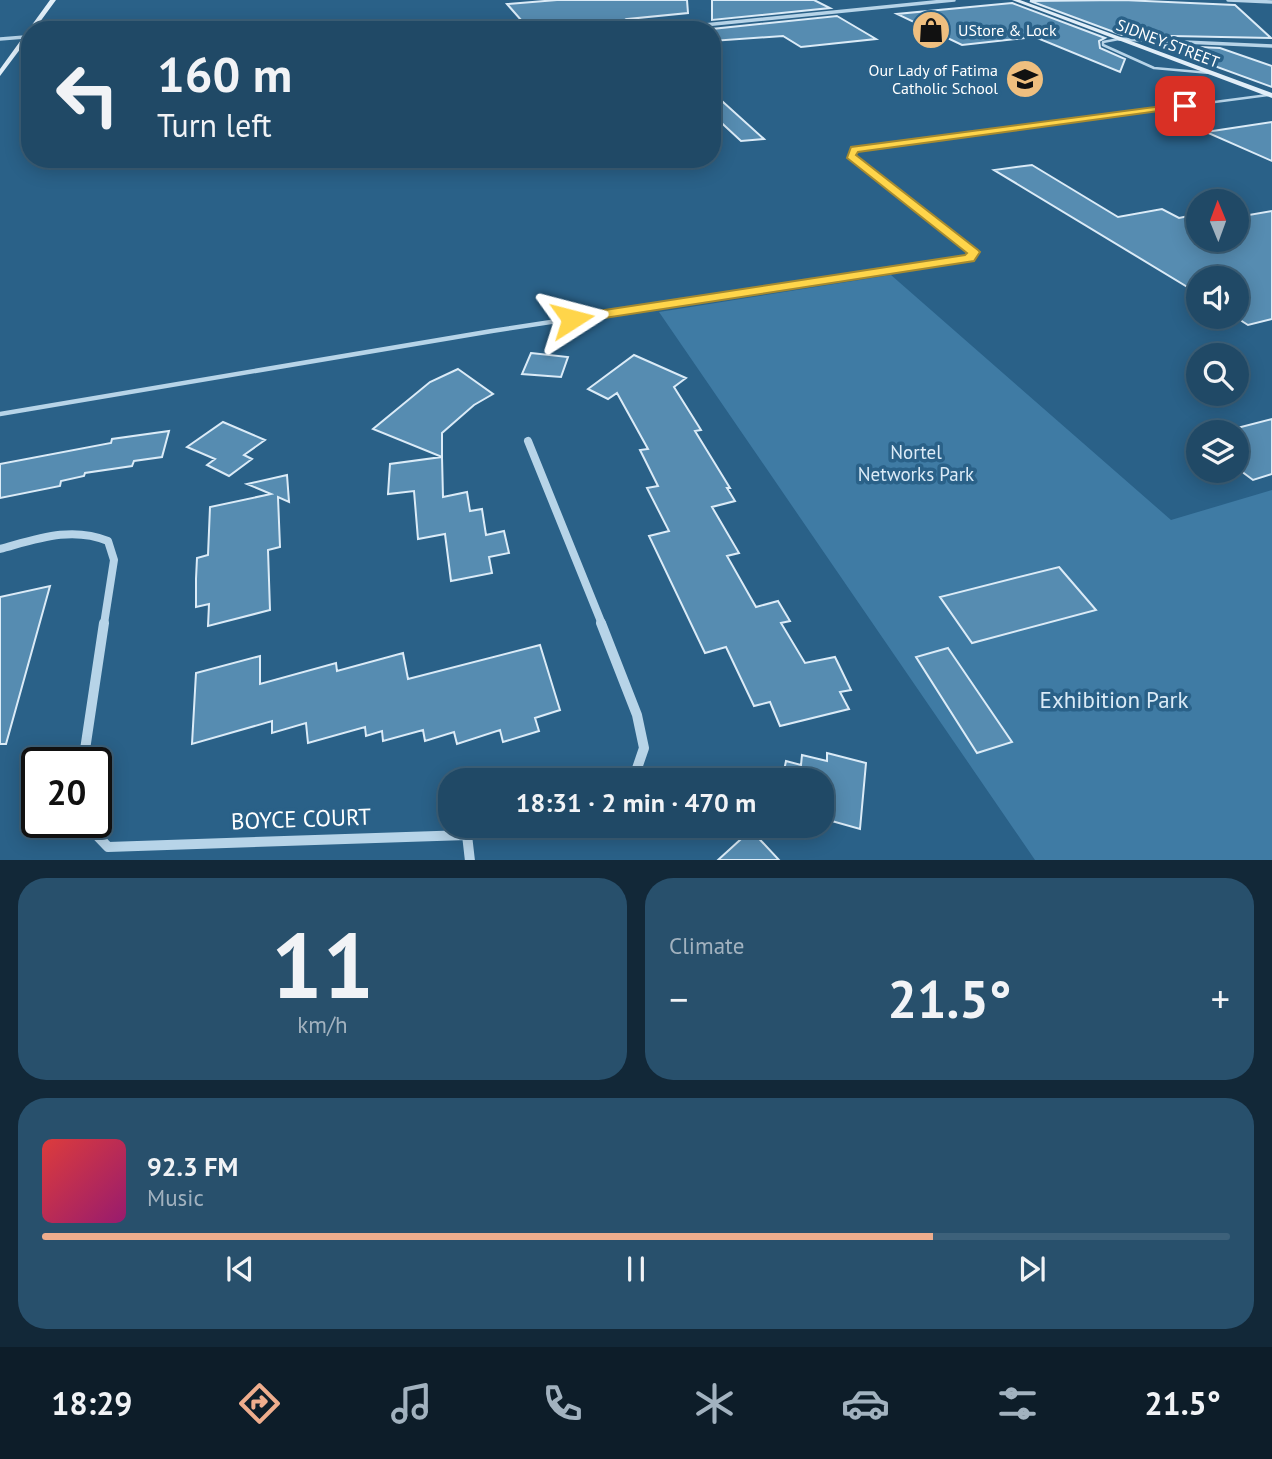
<!DOCTYPE html>
<html lang="en">
<head>
<meta charset="utf-8">
<style>
  :root { --surface:#204966; --page:#28506c; --text:#f1f3f6; --muted:#a2b2bf; --line:#3d617a; --accent:#eead8d }
  body { margin:0; font-family:"PT Sans",sans-serif; background:var(--page); color:var(--text); height:100vh; display:flex; flex-direction:column; font-size:26px; white-space:nowrap }
  * { box-sizing:border-box; margin:0 }
  p { font-size:23px; color:var(--muted) }
  .icon { flex:none; width:38px; height:38px; fill:none; stroke:currentColor; stroke-width:2; stroke-linecap:round; stroke-linejoin:round }
  .map { position:relative; height:860px; overflow:hidden }
  .sheet { display:flex; flex-direction:column; gap:18px; padding:18px; background:#122838; flex:1 }
  .sheet>* { flex:none }
  .guide { position:absolute; left:21px; top:21px; width:700px; height:147px; border-radius:28px; box-shadow:0 4px 18px #0003,0 0 0 2px var(--line); background:#204966; color:var(--text); overflow:hidden }
  .needle { width:46px; rotate:359deg }
  .fabs { position:absolute; left:1186px; top:189px; display:grid; gap:14px }
  .fabs a { display:grid; place-items:center; width:63px; height:63px; border-radius:50%; background:var(--surface); box-shadow:0 4px 18px #0003,0 0 0 2px var(--line); font-size:35px }
  .speed { position:absolute; left:21px; top:747px; display:flex; gap:14px; font-size:35px; font-weight:700; text-align:center }
  .speed>* { display:grid; place-content:center; width:91px; height:91px; border-radius:50%; background:var(--surface); box-shadow:0 4px 18px #0003,0 0 0 2px var(--line); line-height:1 }
  .speed .limit { border:4px solid #111; border-radius:10px; background:#fff; color:#111 }
  .pin { position:absolute; display:grid; place-items:center; width:60px; height:60px; color:#fff; margin:-30px; border-radius:14px; box-shadow:0 4px 10px #0006 }
  .me { position:absolute; width:77px; margin:-38px; rotate:81deg; stroke-linejoin:round; filter:drop-shadow(0 0 5px #0008) }
  .turn { display:flex; align-items:center; gap:24px; height:147px; padding:0 21px; font-size:32px }
  .turn .icon { width:91px; height:91px; stroke-width:2.5 }
  .turn b { display:block; font-size:49px; line-height:60px }
  .big { font-size:52px; font-weight:800; line-height:1.1 }
  .sheet .widget { flex:1; display:flex; flex-direction:column; justify-content:center; gap:10px; min-width:0; padding:0 24px; border-radius:28px; background:var(--page) }
  .sheet .dial { align-items:center; gap:0 }
  .dial b { font-size:91px; line-height:1 }
  .song { display:flex; align-items:center; gap:21px }
  .cover { width:84px; height:84px; border-radius:10px; background:linear-gradient(135deg,hsl(0 70% 55%),hsl(320 70% 35%)) }
  .played { height:7px; border-radius:4px; background:linear-gradient(90deg,var(--accent) 75%,var(--line) 75%) }
  .keys { display:flex; justify-content:space-around; direction:ltr }
  .heat { display:flex; justify-content:space-between; align-items:center; font-size:38px; direction:ltr }
  .sheet .tiles { flex:1; display:grid; gap:18px; grid-template-columns:1fr 1fr }
  .widget:last-child { grid-column:span 2 }
  .trip { position:absolute; left:438px; top:768px; width:396px; height:70px; border-radius:28px; background:var(--surface); box-shadow:0 4px 18px #0003,0 0 0 2px var(--line); font-weight:800; line-height:70px; text-align:center }
  .dock { display:flex; height:112px; justify-content:space-around; align-items:center; background:#0d1d29; color:var(--muted) }
  .dock .icon { width:49px; height:49px }
  .dock .selected { color:var(--accent) }
  .dock b { font-size:32px; color:var(--text) }
  .map>svg:first-child { display:block }
  .green { fill:#3f7ba4 }
  .building { fill:#568cb1; stroke:#dbebf7; stroke-width:2 }
  .lines { fill:none; stroke-linecap:round; stroke-linejoin:round }
  .lane-far2 { stroke:#b7d4e8; stroke-width:2.5 }
  .lane-far1 { stroke:#b7d4e8; stroke-width:3.5 }
  .lane { stroke:#b7d4e8; stroke-width:4.5 }
  .street-far2 { stroke:#b7d4e8; stroke-width:3.5 }
  .street-far1 { stroke:#b7d4e8; stroke-width:8 }
  .street { stroke:#b7d4e8; stroke-width:10 }
  .secondary { fill:#e1eef8; fill-rule:evenodd }
  .route { fill:#ffd54a; stroke:#a68a30; stroke-width:2 }
  .labels { text-anchor:middle; stroke-width:7; stroke-linejoin:round; paint-order:stroke }
  .far-poi-label { font-size:16px; fill:#fff; stroke:#2a6188; text-anchor:start }
  .far-street-label { font-size:16px; fill:#fff; stroke:#2a6188 }
  .park-label { font-size:19px; fill:#dbebf7; stroke:#2a6188 }
  .near-park-label { font-size:23px; fill:#dbebf7; stroke:#2a6188 }
  .near-street-label { font-size:23px; fill:#fff; stroke:#2a6188 }
</style>
</head>
<body>
<div class="map">
<svg width="1272" height="861" viewBox="0 0 1272 861">
  <rect width="100%" height="100%" fill="#2a6188"/>
  <path class="green" d="M891 275 1171 520 1272 490V860H1035L659 312Z"/>
  <path class="building" d="M557 0H687L688 13 628 19 630 20 598 24 601 27 550 30 547 26 528 28 507 4Z
    M712 0H814L830 8 712 20Z
    M1123 0 1235 5 1271 38 1122 35 1030 1Z
    M1012 3 1105 38 1099 41 1100 48 1125 59 1120 72 1035 37 962 45 897 14Z
    M837 16 876 39 801 47 783 36 712 41V29Z
    M1157 45 1220 48 1272 66V87Z
    M712 92 764 139 741 141 712 114Z
    M1272 122V161L1206 132Z
    M1032 165 1118 217 1162 209 1179 218 1199 214V240H1237V217L1272 211V319L1248 325 1237 318V278H1199V294L994 170Z
    M531 353 568 357 561 377 522 374Z
    M634 355 686 378 674 387 701 430 695 431 730 488H727L735 501 712 507 739 553 727 556 756 607 778 601 790 621 781 623 805 663 835 657 851 690 840 692 849 709 780 726 770 702 754 706 726 647 705 653 649 536 669 531 647 488 658 486 640 450 648 449 617 393 608 399 588 389Z
    M458 369 493 394 474 405 442 433V457L373 429 430 382Z
    M1272 419V474L1253 480 1237 468V428Z
    M223 422 265 440 244 455 252 459 229 476 207 465 215 459 187 447Z
    M169 431 162 457 134 461 132 466 85 473 84 476 61 481 60 486 0 498V464L111 443 112 439Z
    M442 457 443 497 467 492 470 511 482 509 486 535 504 531 509 553 489 557 492 573 451 581 445 534 418 539 414 491 388 494 390 464Z
    M287 475 289 502 278 497 280 547 268 550 270 610 208 626 209 604 196 607V579L197 558 208 555 210 507 271 494 247 484Z
    M1059 567 1096 610 972 643 940 597Z
    M50 586 6 744H0V597Z
    M540 645 560 710 535 718 539 731 503 742 500 730 457 744 454 732 425 741 423 730 383 741 382 731 366 736 365 727 308 743 306 723 272 733V721L192 744 196 673 260 656V684L336 663 337 671 403 653 408 679Z
    M948 648 1012 742 977 753 916 657Z
    M827 753 866 763 860 829 821 818V780H782L786 761 801 765 802 755 827 761Z
    M751 830 779 860H718Z"/>
  <g class="lines">
    <path class="lane-far2" d="M1119 39 1103 42V45L1154 68 1210 73
      M867 169 850 156 855 149 1268 95"/>
    <path class="lane-far1" d="M777 287 969 258 974 252 865 167"/>
    <path class="lane" d="M0 414 492 331 788 286"/>
    <path class="street-far2" d="M1228 0 1272 2
      M654 30 954 0
      M0 39 25 37
      M1119 39 1272 46"/>
    <path class="street-far1" d="M528 441 602 624
      M0 549C37 539 71 526 108 541L114 560 104 624"/>
    <path class="street" d="M601 623 637 715 644 748 633 780
      M83 763 104 623
      M84 822 108 847 467 835 527 826
      M467 835 470 861"/>
    <path class="secondary" d="M50 0H56L34 30H30V36L0 76V69Z
      M1012 0H1020L1272 93V98Z"/>
  </g>
  <path class="route" d="M1185 103 1188 107 858 152 856 155 978 250 980 252 974 261 572 323 565 319 572 315 965 255 967 253 847 158 851 147Z"/>
  <defs>
    <symbol id="shop-disc" viewBox="-11 -11 22 22"><circle r="9.5" fill="#efbf7f" stroke="#2a6188"/><path d="M-5-2.5h2.3a2.7 3.5 0 0 1 5.4 0H5L5.5 6h-11ZM-1.5-2.5h3a1.5 2.3 0 0 0-3 0Z" fill="#111"/></symbol>
    <symbol id="school-disc" viewBox="-11 -11 22 22"><circle r="9.5" fill="#efbf7f" stroke="#2a6188"/><path d="M0-5L7-2L0 1L-7-2ZM-4 1L0 2.5L4 1V4Q0 6-4 4Z" fill="#111"/></symbol>
  </defs>
  <g fill-rule="evenodd">
    <use href="#shop-disc" x="909" y="8" width="44" height="44"/>
    <use href="#school-disc" x="1003" y="57" width="44" height="44"/>
  </g>
  <g class="labels">
    <g class="far-poi-label">
      <text x="958" y="36">UStore &amp; Lock</text>
      <text x="998" y="76" text-anchor="end">Our Lady of Fatima<tspan x="998" dy="18">Catholic School</tspan></text>
    </g>
    <g class="far-street-label">
      <text transform="translate(1168 43) rotate(21)" y="6">SIDNEY STREET</text>
    </g>
    <g class="park-label">
      <text x="916" y="459">Nortel<tspan x="916" dy="22">Networks Park</tspan></text>
    </g>
    <g class="near-park-label">
      <text x="1114" y="708">Exhibition Park</text>
    </g>
    <g class="near-street-label">
      <text transform="translate(301 819) rotate(-2)" y="8">BOYCE COURT</text>
    </g>
  </g>
</svg>
<div class="fabs">
<a><svg class="needle" viewBox="-14 -14 28 28"><path d="M0-13l5 13h-10z" fill="#e53935"/><path d="M0 13l5-13h-10z" fill="#a2b2bf"/></svg></a>
<a><svg class="icon" aria-label="sound" viewBox="0 0 24 24"><path d="M4 9h4l5-4v14l-5-4H4zM17 9q2 3 0 6"/></svg></a>
<a><svg class="icon" aria-label="search" viewBox="0 0 24 24"><circle cx="10" cy="10" r="6"/><path d="M15 15l6 6"/></svg></a>
<a><svg class="icon" aria-label="layers" viewBox="0 0 24 24"><path d="M12 4l9 5-9 5-9-5zM3 14l9 5 9-5"/></svg></a>
</div>
<div class="speed"><div class="limit">20</div></div>
<div class="pin" style="left:1185px;top:106px;background:#d93025"><svg class="icon" aria-label="arrive" viewBox="0 0 24 24"><path d="M6 21V4h12l-3 4 3 4H6"/></svg></div>
<svg class="me" style="left:572px;top:319px" viewBox="-20 -20 40 40"><path d="M0-17L14 15 0 8-14 15z" fill="#ffd54a" stroke="#fff" stroke-width="4"/></svg>
<div class="trip">18:31 · 2 min · 470 m</div>
<div class="guide">
<div class="turn"><svg class="icon" aria-label="left" viewBox="0 0 24 24"><path d="M17 20v-9H6M10 6l-5 5 5 5"/></svg><div><b>160 m</b>Turn left</div></div>
</div>
</div>
<section class="sheet">
<div class="tiles">
<div class="widget dial"><b>11</b><p>km/h</p></div>
<div class="widget"><p>Climate</p>
<div class="heat"><a>−</a><b class="big">21.5°</b><a>+</a></div>
</div>
<div class="widget">
<div class="song"><i class="cover"></i><div><b>92.3 FM</b><p>Music</p></div></div>
<div class="played"></div>
<div class="keys"><svg class="icon" aria-label="previous" viewBox="0 0 24 24"><path d="M18 5L8 12l10 7zM5 5v14"/></svg><svg class="icon" aria-label="pause" viewBox="0 0 24 24"><path d="M8 5v14M16 5v14"/></svg><svg class="icon" aria-label="next" viewBox="0 0 24 24"><path d="M6 5l10 7-10 7zM19 5v14"/></svg></div>
</div>
</div>
</section>
<nav class="dock">
<b>18:29</b>
<svg class="icon selected" aria-label="directions" viewBox="0 0 24 24"><path d="M12 3l9 9-9 9-9-9zM9 14v-3h6M13 9l2 2-2 2"/></svg>
<svg class="icon" aria-label="music" viewBox="0 0 24 24"><path d="M9 18V5l10-2v13"/><circle cx="6" cy="18" r="3"/><circle cx="16" cy="16" r="3"/></svg>
<svg class="icon" aria-label="phone" viewBox="0 0 24 24"><path d="M5 4h4l2 5-3 2q2 4 5 5l2-3 5 2v4C11 20 4 13 5 4z"/></svg>
<svg class="icon" aria-label="climate" viewBox="0 0 24 24"><path d="M12 3v18M4 7l16 10M4 17L20 7"/></svg>
<svg class="icon" aria-label="car" viewBox="0 0 24 24"><path d="M5 17H2v-5l4-1 3-4h7l3 4 3 1v5h-3M9 17h6M6 11h13"/><circle cx="7" cy="17" r="2"/><circle cx="17" cy="17" r="2"/></svg>
<svg class="icon" aria-label="filters" viewBox="0 0 24 24"><path d="M4 7h16M4 17h16"/><circle cx="9" cy="7" r="2"/><circle cx="15" cy="17" r="2"/></svg>
<b>21.5°</b>
</nav>
</body>
</html>
